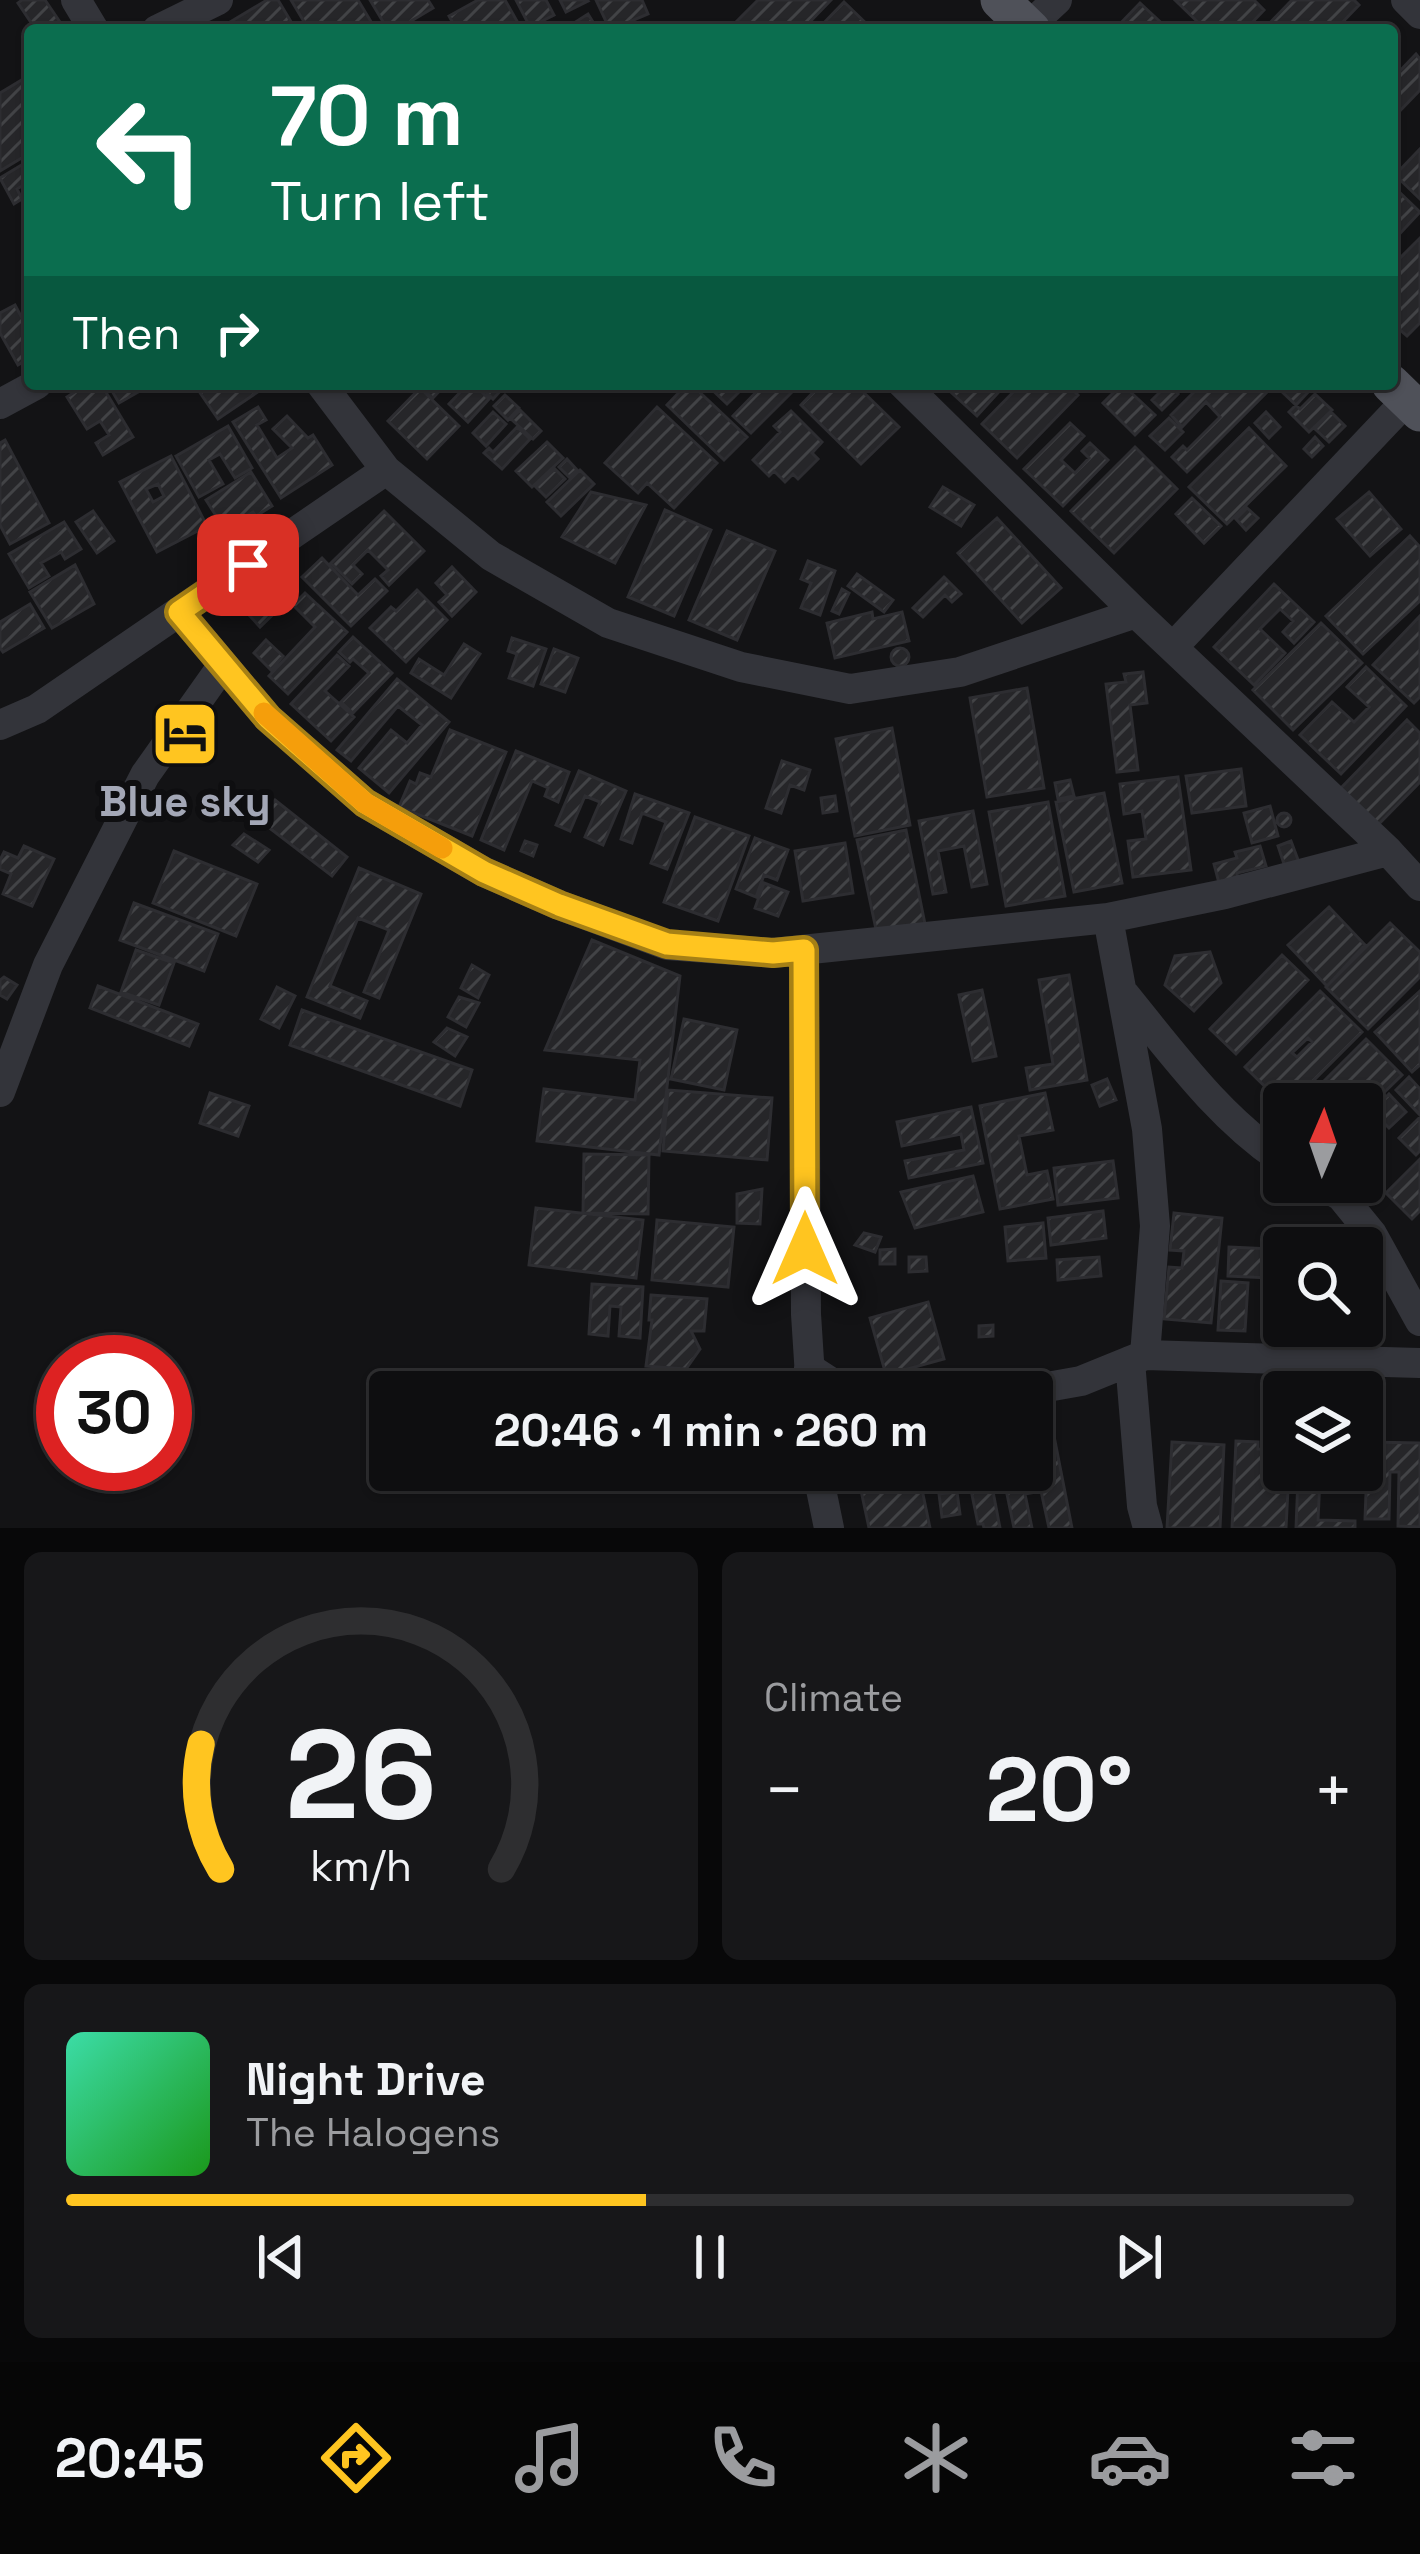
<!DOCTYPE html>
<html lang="en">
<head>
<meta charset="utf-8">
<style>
  :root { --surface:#0e0e10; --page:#171719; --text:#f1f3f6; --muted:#9b9c9f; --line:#2e2e30; --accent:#ffc520 }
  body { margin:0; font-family:"Space Grotesk",sans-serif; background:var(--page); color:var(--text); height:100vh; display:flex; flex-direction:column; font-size:45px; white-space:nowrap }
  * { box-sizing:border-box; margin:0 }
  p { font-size:39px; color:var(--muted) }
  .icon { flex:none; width:66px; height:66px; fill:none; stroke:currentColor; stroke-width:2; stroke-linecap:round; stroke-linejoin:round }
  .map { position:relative; height:1528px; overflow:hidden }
  .panel { display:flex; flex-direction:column; gap:24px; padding:24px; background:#080809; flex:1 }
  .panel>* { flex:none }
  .banner { position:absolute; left:24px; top:24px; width:1374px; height:366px; border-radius:12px; box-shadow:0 3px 9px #0004,0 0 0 3px var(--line); background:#0b6e4f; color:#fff; overflow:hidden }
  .needle { width:78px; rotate:2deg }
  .controls { position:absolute; left:1263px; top:1083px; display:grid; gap:24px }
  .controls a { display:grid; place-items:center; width:120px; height:120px; border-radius:12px; background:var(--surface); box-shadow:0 3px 9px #0004,0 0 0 3px var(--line); font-size:60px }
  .speed { position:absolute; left:36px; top:1335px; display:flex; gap:24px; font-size:60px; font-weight:700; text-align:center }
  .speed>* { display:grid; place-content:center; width:156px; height:156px; border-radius:50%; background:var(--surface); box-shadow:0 3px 9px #0004,0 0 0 3px var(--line); line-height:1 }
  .speed .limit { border:18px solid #d22; background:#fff; color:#111 }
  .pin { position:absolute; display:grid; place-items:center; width:102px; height:102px; color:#fff; margin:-51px; border-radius:24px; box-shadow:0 6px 18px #0006 }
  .me { position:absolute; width:132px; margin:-66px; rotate:0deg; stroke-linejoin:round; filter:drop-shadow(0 0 9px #0008) }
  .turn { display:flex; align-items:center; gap:42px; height:252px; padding:0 48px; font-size:54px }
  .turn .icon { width:156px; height:156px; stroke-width:2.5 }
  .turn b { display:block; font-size:84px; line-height:102px }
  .then { display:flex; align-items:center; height:114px; padding:0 48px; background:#0003; gap:24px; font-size:45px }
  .big { font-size:90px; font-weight:600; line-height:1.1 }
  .panel .card { flex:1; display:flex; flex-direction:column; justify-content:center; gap:18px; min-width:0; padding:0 42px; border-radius:18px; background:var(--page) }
  .panel .dial { align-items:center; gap:0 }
  .dial svg { height:312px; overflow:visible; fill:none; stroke:var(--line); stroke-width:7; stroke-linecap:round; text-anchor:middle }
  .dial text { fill:var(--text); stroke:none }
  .song { display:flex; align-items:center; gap:36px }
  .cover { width:144px; height:144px; border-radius:18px; background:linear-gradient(135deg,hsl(160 70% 55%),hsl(120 70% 35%)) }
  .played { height:12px; border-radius:6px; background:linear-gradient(90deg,var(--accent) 45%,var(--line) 45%) }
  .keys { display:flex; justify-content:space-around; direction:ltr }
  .heat { display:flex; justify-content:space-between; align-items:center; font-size:66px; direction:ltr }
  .panel .tiles { flex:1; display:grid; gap:24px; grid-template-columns:1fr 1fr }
  .card:last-child { grid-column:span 2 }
  .trip { position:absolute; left:369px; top:1371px; width:684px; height:120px; border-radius:12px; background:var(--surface); box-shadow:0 3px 9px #0004,0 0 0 3px var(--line); font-weight:600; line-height:120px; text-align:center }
  .menu { display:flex; height:192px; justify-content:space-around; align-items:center; background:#060606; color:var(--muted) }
  .menu .icon { width:84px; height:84px }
  .menu .selected { color:var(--accent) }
  .menu b { font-size:54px; color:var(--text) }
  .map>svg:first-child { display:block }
  .building { fill:url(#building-hatch); stroke:#2d2d31; stroke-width:3; fill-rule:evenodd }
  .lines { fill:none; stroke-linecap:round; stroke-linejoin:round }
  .minor { stroke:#33343a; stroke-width:30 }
  .major { stroke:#4f5159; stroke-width:39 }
  .route-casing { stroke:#a68015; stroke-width:30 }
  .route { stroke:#ffc520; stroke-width:21 }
  .slow { stroke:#f59e0b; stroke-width:21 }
  .labels { text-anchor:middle; stroke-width:12; stroke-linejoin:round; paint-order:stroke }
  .poi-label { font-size:42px; font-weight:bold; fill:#a3a7b6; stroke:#0e0e10 }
</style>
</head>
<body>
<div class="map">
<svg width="1420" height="1528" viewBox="0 0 1420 1528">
  <defs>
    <pattern id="building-hatch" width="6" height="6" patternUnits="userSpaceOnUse" patternTransform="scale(3)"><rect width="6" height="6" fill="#262629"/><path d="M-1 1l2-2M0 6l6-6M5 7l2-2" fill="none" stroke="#424346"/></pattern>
  </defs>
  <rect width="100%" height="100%" fill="#131315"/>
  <path class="building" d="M22 0H45L62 25 54 30H36L18 3Z
    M267 0H278L296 30H234L230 22Z
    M291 0H358L376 30H309Z
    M370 0H428L433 8 396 30H388Z
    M478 0H505L522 30H457L449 16Z
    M516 0H546L554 15 530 27Z
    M560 0H587L588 1 566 12Z
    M596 0H642L648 14 610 30Z
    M758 0H831L802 30H738L733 25Z
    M1175 0H1254L1264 10 1245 30H1206Z
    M1292 0H1354L1359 5 1335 30H1263Z
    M844 2 873 30H817Z
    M1140 3 1169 30H1114Z
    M588 14 598 30H563Z
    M1416 54 1420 59V90L1392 119V79Z
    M30 75V153L0 171V93Z
    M1420 149V199L1395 175Z
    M30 160V181L17 189 22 199 14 204 0 178Z
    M1392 185 1420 212 1392 242Z
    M1420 238V323L1407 336 1392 323V266Z
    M15 305 30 333V358L18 365 0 333V313Z
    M87 384H101L133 437 103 455 96 443 109 435 100 421 87 429 67 397Z
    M108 384H152L119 403Z
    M194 384H263L265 387 218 419Z
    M422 384H446L433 398 420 386Z
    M468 384H473L489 399 468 422 449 404Z
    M478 384H499L503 388 493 399Z
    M687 384H691L747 437 724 460 667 405Z
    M706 384H747L727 404Z
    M764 384H800L751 433 733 416Z
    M821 384H855L899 427 861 464 801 405Z
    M942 384H1006L977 416Z
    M1021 384H1067L1078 395 1017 458 982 424Z
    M1122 384 1155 415 1135 435 1103 403Z
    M1168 384 1178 394 1162 410 1152 400Z
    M1202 384H1258L1267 392 1187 472 1172 457 1183 446 1187 450 1220 417 1206 402 1182 427 1171 415Z
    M1282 384H1304L1310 390 1296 405 1278 388Z
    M420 388 459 426 427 459 388 421Z
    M1315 394 1332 410 1309 432 1289 412 1296 405 1300 409Z
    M505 395 519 408 508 420 494 406Z
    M258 407 266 420 257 425 277 458 292 448 273 429 287 416 308 438 313 435 332 465 281 498 233 422Z
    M657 407 717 463 674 508 647 483 638 493 605 463Z
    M520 410 541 431 533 439 511 419Z
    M791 411 822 442 812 453 818 459 798 479 793 474 785 482 774 471 769 476 753 460 780 432 774 426Z
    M493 412 506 424 486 446 473 433Z
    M1266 412 1280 427 1269 438 1255 423Z
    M1331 412 1345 426 1329 442 1315 429Z
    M1169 418 1183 432 1165 450 1150 436Z
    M1070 423 1084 436 1061 460 1075 473 1089 458 1082 451 1090 443 1108 460 1063 506 1024 469Z
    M228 426 252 468 235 478 220 454 209 460 223 484 199 497 176 456Z
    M517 427 530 439 502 469 484 453 489 448 493 452Z
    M1249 428 1286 466 1227 524 1189 487Z
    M1315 437 1323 446 1312 457 1304 449Z
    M5 440 49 523 10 544 0 525V443Z
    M547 442 563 458 532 487 516 471Z
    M1135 447 1177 489 1114 553 1071 511Z
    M171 456 207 526 157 552 120 482ZM158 484 164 496 153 502 146 489Z
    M567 459 577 470 569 477 559 467Z
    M555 469 565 479 546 497 536 487Z
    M580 470 594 484 561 516 547 502Z
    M251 472 272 506 256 516 253 512 225 530 206 500Z
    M943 487 974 505 961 526 930 507Z
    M591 492 646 505 615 563 562 537Z
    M1369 492 1401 529 1370 556 1337 519Z
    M1192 498 1221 526 1204 543 1176 514Z
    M1247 508 1258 518 1246 530 1236 519Z
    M665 510 711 530 674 616 628 597Z
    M93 511 114 541 97 553 76 522Z
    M384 511 424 551 389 585 381 576 388 570 368 550 353 565 362 574 352 584 331 563Z
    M997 518 1061 588 1022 623 958 553Z
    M64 522 81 549 65 559 61 552 41 563 49 576 29 588 9 554Z
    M727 531 775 551 737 640 689 620Z
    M1410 536 1420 547V601L1363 654 1326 616Z
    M322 558 358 595 375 579 387 591 351 626 302 577Z
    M808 561 835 571 820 615 801 608 811 583 801 579Z
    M75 565 94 604 52 628 30 592Z
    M452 567 476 592 452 616 439 602 447 595 436 583Z
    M857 574 893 600 884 612 848 586Z
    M944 577 961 594 952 602 945 595 923 617 913 608Z
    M281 584 292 596 260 627 249 615Z
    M1274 584 1314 622 1294 643 1283 632 1293 621 1280 609 1260 629 1285 653 1254 685 1214 647Z
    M842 589 849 593 839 614 832 611Z
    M417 590 447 620 406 662 370 628 391 607 396 611Z
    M305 593 347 632 288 694 269 676 315 627 293 605Z
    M30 604 44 628 3 652 0 648V622Z
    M872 612 873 619 902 612 909 641 835 658 827 623Z
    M1420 616V697L1414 703 1373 665Z
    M1321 623 1362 663 1293 730 1253 690Z
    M353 637 392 673 353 713 341 702 369 673 353 659 350 662 339 652Z
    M512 638 546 649 533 686 509 678 517 654 508 651Z
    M266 640 283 656 271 670 254 653Z
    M464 644 480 654 451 698 411 673 419 659 444 675Z
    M891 657a9 9 0 1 1 18 0a9 9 0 1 1-18 0Z
    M554 649 578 658 565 692 541 684Z
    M337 655 349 666 325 691 354 717 331 741 291 704Z
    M1366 667 1406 706 1341 774 1300 735 1332 702 1354 722 1369 707 1347 687Z
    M1143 672 1147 703 1130 705 1138 770 1117 772 1106 684 1126 682 1124 674Z
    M397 679 449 722 389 793 359 768 391 730 407 743 422 725 398 706 351 761 337 750Z
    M1027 688 1044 788 987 797 970 698Z
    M1407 720 1420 733V782L1377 826 1339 790Z
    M892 728 910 825 855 836 836 739Z
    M450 730 506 752 472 836 399 807 410 781 416 784 420 773 431 777Z
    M516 751 569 772 558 802 545 796 548 788 532 781 504 850 481 840Z
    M782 761 810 770 804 790 790 785 781 813 766 808Z
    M1241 769 1246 806 1192 813 1186 776Z
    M579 771 626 791 603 845 585 837 600 802 585 796 570 831 556 825Z
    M1178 777 1191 870 1133 877 1128 841 1146 839 1142 811 1124 814 1120 784Z
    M1070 780 1074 796 1058 799 1055 783Z
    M1104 793 1122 883 1074 892 1056 802Z
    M635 794 689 813 667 869 651 863 666 822 642 813 632 843 621 839Z
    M835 796 837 811 823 813 821 798Z
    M275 800 347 857 332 876 259 820Z
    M1048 802 1065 896 1006 906 989 812Z
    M1270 806 1278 836 1252 843 1244 813Z
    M973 811 987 884 972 887 964 846 938 851 946 892 933 894 919 821Z
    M1277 820a7 7 0 1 1 14 0a7 7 0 1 1-14 0Z
    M695 817 749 836 718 921 664 902Z
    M906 830 925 924 877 934 857 840Z
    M244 834 269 850 258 862 233 845Z
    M755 838 788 850 777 880 764 875 756 897 736 889Z
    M525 841 537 845 533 856 521 851Z
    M1291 841 1300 865 1286 870 1278 846Z
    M845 843 853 893 803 901 795 851Z
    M24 846 54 859 32 906 3 894 11 874 0 869V860L4 852 18 858Z
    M1260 846 1266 866 1237 873 1239 882 1220 887 1214 864 1237 858 1235 852Z
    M174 851 257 884 236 936 153 903Z
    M359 868 421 894 379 998 364 992 389 930 358 918 330 986 367 1001 360 1018 307 997Z
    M764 883 788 892 778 916 755 908Z
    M134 903 218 934 204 971 120 940Z
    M1329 907 1365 945 1327 986 1288 945Z
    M1390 923 1420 952V977L1368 1029 1326 987Z
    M592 940 680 976 659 1155 537 1141 544 1089 635 1100 640 1060 545 1050Z
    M136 950 174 963 159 1005 121 992Z
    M1210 952 1221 983 1194 1011 1165 985 1175 956Z
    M1282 955 1308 980 1236 1054 1210 1029Z
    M472 965 489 975 478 998 461 988Z
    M1069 975 1087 1080 1030 1090 1026 1068 1053 1064 1039 980Z
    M4 977 17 985 7 999 0 995V980Z
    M98 986 198 1024 189 1046 90 1008Z
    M277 987 295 996 279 1028 261 1019Z
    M982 990 996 1056 973 1061 959 995Z
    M1320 991 1362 1032 1290 1104 1284 1105 1245 1067ZM1308 1038 1312 1042 1297 1057 1292 1053Z
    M1420 991V1065L1412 1072 1375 1032Z
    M459 997 479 1003 466 1027 448 1017Z
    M302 1010 472 1070 460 1106 290 1045Z
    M684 1019 737 1030 724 1090 671 1079Z
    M447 1028 467 1037 455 1056 434 1042Z
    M1366 1039 1402 1075 1362 1114V1104H1301Z
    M1409 1077 1420 1089V1115L1396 1090Z
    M1107 1079 1116 1100 1100 1106 1092 1085Z
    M668 1090 772 1098 767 1160 663 1151Z
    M210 1093 249 1106 238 1136 200 1123Z
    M1045 1093 1053 1130 1019 1136 1027 1175 1047 1171 1053 1199 1000 1209 980 1106Z
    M1389 1094 1406 1112 1389 1128 1372 1111Z
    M971 1107 983 1163 909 1178 905 1161 964 1150 961 1134 902 1146 897 1122Z
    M1420 1117V1151L1416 1155 1399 1138Z
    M584 1154 649 1155 648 1214 583 1213Z
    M1420 1159V1211L1412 1219 1386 1193Z
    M1113 1161 1118 1198 1058 1205 1054 1168Z
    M973 1176 983 1212 915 1228 901 1192Z
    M762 1189 760 1224 737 1223V1194Z
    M536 1208 643 1220 636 1278 529 1265Z
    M1103 1211 1106 1238 1051 1245 1048 1218Z
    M1174 1213 1222 1218 1211 1323 1164 1319 1169 1267 1182 1268 1184 1251 1170 1250Z
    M657 1220 734 1227 728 1287 652 1280Z
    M1043 1223 1046 1258 1008 1261 1005 1227Z
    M864 1233 881 1237 875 1252 855 1245Z
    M1281 1233 1344 1237 1343 1248H1284V1273H1278Z
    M1229 1247 1272 1249 1270 1278 1228 1276Z
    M895 1249V1264H880V1250Z
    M909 1257H926L927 1271 909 1272Z
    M1099 1257 1101 1276 1058 1280 1057 1260Z
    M1221 1281 1248 1283 1245 1331 1218 1330Z
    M592 1284 643 1287 640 1338 619 1336 621 1307 610 1306 608 1336 589 1334Z
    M651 1295 707 1299 704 1331H691L700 1349 686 1369 646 1366 652 1320H649Z
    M928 1302 944 1359 886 1375 870 1318Z
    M993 1325V1336L979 1337V1326Z
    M1055 1441 1072 1528H1049L1041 1491 1025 1494 1032 1528H1014L1002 1470H1032V1445Z
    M1236 1441 1258 1442V1449L1284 1450V1470H1289L1286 1528H1232Z
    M1172 1442 1224 1445 1220 1528H1167Z
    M1368 1442 1420 1443V1527L1398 1526 1399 1472H1390L1389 1519H1365Z
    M918 1470 930 1528H869L859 1481Z
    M1298 1478 1320 1479 1318 1520 1355 1521V1528H1296Z
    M991 1481 1000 1528H984L983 1524H978L970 1485Z
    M957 1492 960 1514 942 1517 939 1494Z"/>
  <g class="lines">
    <path class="minor" d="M76 0 94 30
      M1406 0 1420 14
      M1028 27 1057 0
      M157 30 218 0
      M321 384 386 470 491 556 608 623 741 667 850 689 960 672 1136 613
      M903 384 1136 613 1388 851 1420 886
      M0 404 37 384
      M179 612 268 718 365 803 484 872 559 905 667 945 773 953 1108 918 1225 894 1388 851
      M1174 646 1407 400
      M0 725 37 709 386 470
      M1108 918 1147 1129 1155 1226 1145 1355
      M804 950 806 1314 811 1392
      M1125 995C1173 1054 1220 1119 1284 1161
      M0 1092 48 965 145 775 223 665
      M1317 1182 1341 1196 1372 1234 1420 1321
      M1130 1361 1142 1506 1148 1528
      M809 1368 846 1392
      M1019 1392 1081 1381 1145 1355 1420 1363
      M817 1470 829 1528"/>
    <path class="major" d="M1000 0 1031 30
      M1391 384 1420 412"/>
  </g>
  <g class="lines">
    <defs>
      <path id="route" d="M248 565 179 612 268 718 365 803 484 872 559 905 667 944 773 953 804 950 805 1249"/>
    </defs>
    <use href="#route" class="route-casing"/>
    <use href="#route" class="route"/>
    <path class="slow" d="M264 713 365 803 442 848"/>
  </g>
  <defs>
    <symbol id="hotel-square" viewBox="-11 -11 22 22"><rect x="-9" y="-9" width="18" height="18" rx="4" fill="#ffc520" stroke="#0e0e10"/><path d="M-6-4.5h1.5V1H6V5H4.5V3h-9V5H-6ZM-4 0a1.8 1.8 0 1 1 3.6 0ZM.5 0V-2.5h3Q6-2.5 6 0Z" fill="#111"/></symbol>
  </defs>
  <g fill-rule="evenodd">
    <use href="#hotel-square" x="147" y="696" width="76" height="76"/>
  </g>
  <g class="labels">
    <g class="poi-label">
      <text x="185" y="816">Blue sky</text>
    </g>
  </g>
</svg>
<div class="controls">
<a><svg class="needle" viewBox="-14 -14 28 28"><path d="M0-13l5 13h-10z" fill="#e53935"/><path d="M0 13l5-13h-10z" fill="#9b9c9f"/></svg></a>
<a><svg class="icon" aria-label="search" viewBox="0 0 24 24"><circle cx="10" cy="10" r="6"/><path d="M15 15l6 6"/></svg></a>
<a><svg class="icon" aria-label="layers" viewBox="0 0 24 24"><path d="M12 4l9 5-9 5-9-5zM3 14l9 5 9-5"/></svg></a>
</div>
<div class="speed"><div class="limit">30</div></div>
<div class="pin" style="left:248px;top:565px;background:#d93025"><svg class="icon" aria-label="arrive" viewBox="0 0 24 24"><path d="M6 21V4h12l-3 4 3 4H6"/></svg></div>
<svg class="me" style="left:805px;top:1249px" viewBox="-20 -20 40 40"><path d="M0-17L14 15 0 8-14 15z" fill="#ffc520" stroke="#fff" stroke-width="4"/></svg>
<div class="trip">20:46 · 1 min · 260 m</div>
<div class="banner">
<div class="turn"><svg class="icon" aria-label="left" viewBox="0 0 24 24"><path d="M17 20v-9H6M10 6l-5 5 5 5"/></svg><div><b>70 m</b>Turn left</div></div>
<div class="then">Then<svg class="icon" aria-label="right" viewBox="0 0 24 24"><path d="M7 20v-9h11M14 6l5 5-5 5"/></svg></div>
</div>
</div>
<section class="panel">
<div class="tiles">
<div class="card dial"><svg viewBox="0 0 100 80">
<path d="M14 69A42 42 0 1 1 86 69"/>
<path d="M14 69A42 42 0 0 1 9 37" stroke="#ffc520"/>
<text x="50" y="56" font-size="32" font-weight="700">26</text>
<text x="50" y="72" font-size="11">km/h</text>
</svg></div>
<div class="card"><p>Climate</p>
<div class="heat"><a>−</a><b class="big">20°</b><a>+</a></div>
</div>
<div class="card">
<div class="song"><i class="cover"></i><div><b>Night Drive</b><p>The Halogens</p></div></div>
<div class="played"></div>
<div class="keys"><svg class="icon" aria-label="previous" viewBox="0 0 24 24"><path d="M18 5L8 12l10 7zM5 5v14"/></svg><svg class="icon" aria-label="pause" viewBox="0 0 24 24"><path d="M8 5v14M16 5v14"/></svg><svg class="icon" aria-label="next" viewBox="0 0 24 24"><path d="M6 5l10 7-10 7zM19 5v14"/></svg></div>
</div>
</div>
</section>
<nav class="menu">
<b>20:45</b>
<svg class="icon selected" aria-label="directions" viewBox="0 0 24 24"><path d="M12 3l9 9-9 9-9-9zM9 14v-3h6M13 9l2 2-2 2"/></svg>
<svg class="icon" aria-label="music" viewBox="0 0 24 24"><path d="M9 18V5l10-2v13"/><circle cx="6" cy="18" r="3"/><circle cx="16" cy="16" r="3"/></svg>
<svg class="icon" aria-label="phone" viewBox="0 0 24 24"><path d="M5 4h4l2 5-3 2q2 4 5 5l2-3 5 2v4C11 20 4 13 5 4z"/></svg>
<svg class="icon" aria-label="climate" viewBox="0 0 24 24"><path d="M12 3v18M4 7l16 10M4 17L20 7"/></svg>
<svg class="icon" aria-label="car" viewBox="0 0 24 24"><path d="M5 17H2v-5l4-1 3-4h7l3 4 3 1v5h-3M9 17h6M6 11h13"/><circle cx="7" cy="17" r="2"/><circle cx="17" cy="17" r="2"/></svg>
<svg class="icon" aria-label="filters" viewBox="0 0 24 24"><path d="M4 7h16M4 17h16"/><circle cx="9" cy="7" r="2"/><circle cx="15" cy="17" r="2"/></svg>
</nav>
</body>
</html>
